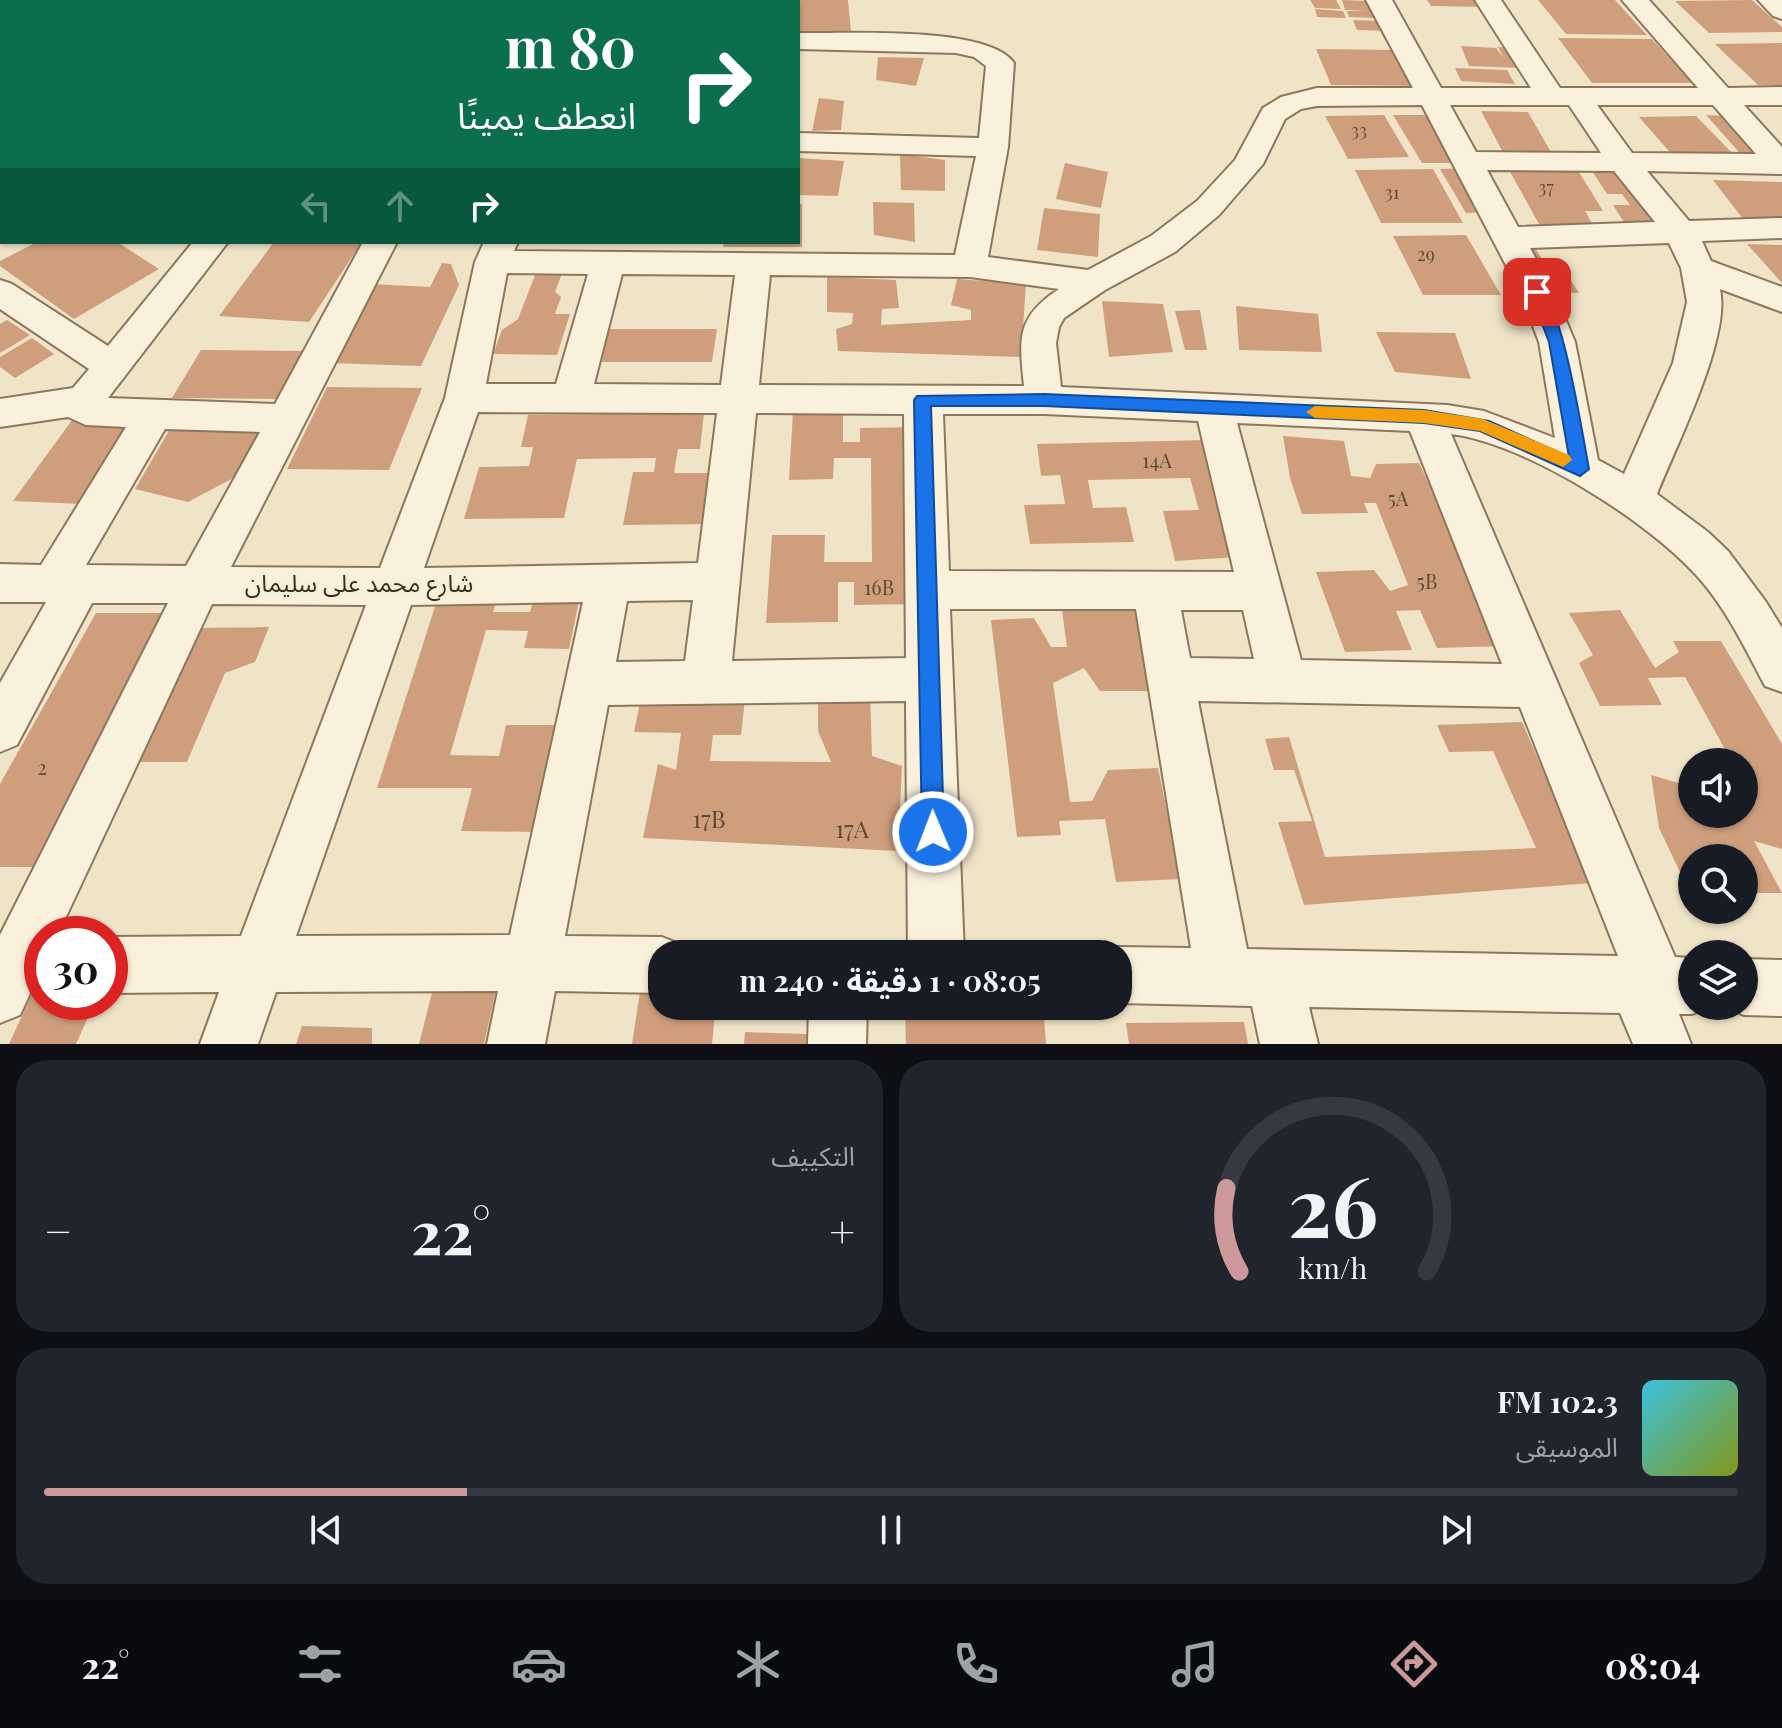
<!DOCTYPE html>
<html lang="ar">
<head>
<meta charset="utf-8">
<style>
  :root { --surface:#171b24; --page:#20242c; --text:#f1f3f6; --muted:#9ea1a6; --line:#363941; --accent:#cc999b }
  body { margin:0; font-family:"Playfair Display","Noto Sans Arabic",serif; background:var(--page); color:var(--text); direction:rtl; height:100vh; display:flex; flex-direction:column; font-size:30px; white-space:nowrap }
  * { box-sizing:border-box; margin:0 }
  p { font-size:26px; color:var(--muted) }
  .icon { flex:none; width:44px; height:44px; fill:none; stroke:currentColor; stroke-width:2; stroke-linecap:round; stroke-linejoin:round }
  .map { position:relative; height:1044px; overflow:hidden; direction:ltr }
  .sheet { display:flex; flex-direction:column; gap:16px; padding:16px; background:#0d0f14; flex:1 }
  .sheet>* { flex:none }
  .top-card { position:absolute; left:0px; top:0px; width:800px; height:244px; box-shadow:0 2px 6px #0004; direction:rtl; background:#0b6e4f; color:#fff; overflow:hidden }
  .controls { position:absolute; left:1678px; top:748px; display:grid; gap:16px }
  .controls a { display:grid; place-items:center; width:80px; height:80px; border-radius:50%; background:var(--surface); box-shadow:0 2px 6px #0004; font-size:40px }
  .speed { position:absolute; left:24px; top:916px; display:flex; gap:16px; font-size:40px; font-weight:700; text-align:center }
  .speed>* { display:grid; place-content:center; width:104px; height:104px; border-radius:50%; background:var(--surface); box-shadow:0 2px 6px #0004; line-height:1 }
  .speed .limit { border:12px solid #d22; background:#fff; color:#111 }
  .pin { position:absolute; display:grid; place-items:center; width:68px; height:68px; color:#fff; margin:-34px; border-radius:16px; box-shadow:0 4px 12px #0006 }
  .me { position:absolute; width:88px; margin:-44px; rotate:359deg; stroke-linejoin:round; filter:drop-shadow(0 0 6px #0008) }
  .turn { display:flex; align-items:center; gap:28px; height:168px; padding:0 32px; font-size:36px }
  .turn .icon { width:104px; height:104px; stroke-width:2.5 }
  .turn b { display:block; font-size:56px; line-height:68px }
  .lanes { display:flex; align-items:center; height:76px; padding:0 32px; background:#0003; justify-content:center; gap:40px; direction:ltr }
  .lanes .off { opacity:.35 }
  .big { font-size:60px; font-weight:700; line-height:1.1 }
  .sheet .tile { flex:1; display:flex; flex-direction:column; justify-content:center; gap:12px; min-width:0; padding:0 28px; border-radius:32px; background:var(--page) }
  .sheet .dial { align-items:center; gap:0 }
  .dial svg { height:208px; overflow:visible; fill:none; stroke:var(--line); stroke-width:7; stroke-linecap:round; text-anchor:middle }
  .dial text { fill:var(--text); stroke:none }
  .song { display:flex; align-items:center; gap:24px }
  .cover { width:96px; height:96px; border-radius:12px; background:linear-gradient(135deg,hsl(190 70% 55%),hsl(70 70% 35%)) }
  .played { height:8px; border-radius:4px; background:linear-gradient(90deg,var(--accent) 25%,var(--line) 25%) }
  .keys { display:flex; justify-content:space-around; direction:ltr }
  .heat { display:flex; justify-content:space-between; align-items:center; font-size:44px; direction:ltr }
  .sheet .tiles { flex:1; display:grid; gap:16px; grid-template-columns:1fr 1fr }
  .tile:last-child { grid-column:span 2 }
  .trip { position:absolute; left:648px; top:940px; width:484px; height:80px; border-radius:32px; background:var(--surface); box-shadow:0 2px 6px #0004; font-weight:700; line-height:80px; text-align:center; direction:rtl }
  .tab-bar { display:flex; height:128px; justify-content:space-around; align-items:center; background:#090b0e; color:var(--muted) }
  .tab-bar .icon { width:56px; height:56px }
  .tab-bar .current { color:var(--accent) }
  .tab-bar b { font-size:36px; color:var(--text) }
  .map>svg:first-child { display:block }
  .building { fill:#cf9f7d }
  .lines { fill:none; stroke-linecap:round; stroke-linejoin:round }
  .street-casing { stroke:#8d765c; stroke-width:4 }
  .street { fill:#faf1dc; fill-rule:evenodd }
  .route { fill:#1a73e8; stroke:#114b97; stroke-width:2 }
  .slow { fill:#f59e0b }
  .labels { text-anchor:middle; stroke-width:6; stroke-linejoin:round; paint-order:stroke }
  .far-number-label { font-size:18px; fill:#624a37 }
  .number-label { font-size:20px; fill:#624a37 }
  .street-label { font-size:24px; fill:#3d2e20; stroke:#f7eed8 }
  .near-number-label { font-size:24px; fill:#624a37 }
</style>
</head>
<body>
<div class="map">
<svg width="1782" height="1044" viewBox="0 0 1782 1044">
  <rect width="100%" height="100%" fill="#f0e4c8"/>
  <path class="building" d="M798 0H848L851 31 798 33Z
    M1310 0H1336L1341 9 1315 8Z
    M1342 0 1368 1 1375 18 1349 17 1347 11H1367L1345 10Z
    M1427 0H1480L1484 7 1431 6Z
    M1538 0H1615L1647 35 1566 34Z
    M1752 0 1782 27V32L1709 33 1675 1Z
    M1315 9 1343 11 1346 18 1317 17Z
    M1353 20 1383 21 1387 31 1357 30Z
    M1558 38 1652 39 1692 83H1592Z
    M1782 43V85H1758L1715 44Z
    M1461 46 1496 48 1504 58 1498 47 1519 48V68L1469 66Z
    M1316 49 1401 50 1421 86 1331 85Z
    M878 57 924 58 916 86 876 80Z
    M1455 68 1507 70 1515 84 1461 81Z
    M819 98 844 101 841 130 812 131Z
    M1481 111 1528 112 1555 159 1506 158Z
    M1384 115 1409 157 1348 159 1325 116Z
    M1393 115H1434L1465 163H1422Z
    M1706 115 1731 116 1772 160H1746Z
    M1696 116 1736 157 1675 158 1639 117Z
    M900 154 945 160V191L901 190Z
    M798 158 844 161 838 196 798 195Z
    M1065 163 1108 172 1101 208 1056 199Z
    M1466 168 1494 212 1466 213 1440 169Z
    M1433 169 1463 223H1381L1355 170Z
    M1509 170 1579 172 1603 211H1585L1594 227 1539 224Z
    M1592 171 1628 172 1665 220 1653 219 1658 228 1627 227 1613 205H1630L1622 194H1607Z
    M1713 180 1782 182V229L1750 228Z
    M873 202 914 203 915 242 874 235Z
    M798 203 802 204V247H723L724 242H798Z
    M1044 208 1100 214 1098 257 1037 250Z
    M1466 235 1501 295H1423L1393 236Z
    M37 242H117L159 269 74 319 0 266V261Z
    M274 242H362L309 322 219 316Z
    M1747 244 1782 245V283Z
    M1518 248H1535L1542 259H1557L1579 293 1545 292Z
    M442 263 451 264 459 285 421 366 328 363 371 284 430 287Z
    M537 270 563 271 555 292 561 297 555 314H570L557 355 493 354 502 330 518 319Z
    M827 277 896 280 899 308 882 309 881 325 971 320V310L951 305 957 279 1026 284 1021 357 838 351 836 329 852 324 853 313 827 312Z
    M1102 301 1163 304 1173 352 1109 357Z
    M1236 306 1318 314 1322 352 1239 350Z
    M1200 310 1207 350H1185L1175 311Z
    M7 320 30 335 0 353V324Z
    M609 329H717L712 362H602Z
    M1376 332 1455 333 1471 379 1395 372Z
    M32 338 54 354 15 378 0 367V357Z
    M201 350 304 351 279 399 172 398Z
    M327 387 422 388 389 470 287 469Z
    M843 410V442H860V428L919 427 921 604 854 605V582H838V622L766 623 772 535H825L824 562H872L871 458H834L833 479 789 480 793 411Z
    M704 413 700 449H678L674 473H715L710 524 623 525 633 472H654L656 458 577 459 564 518 464 519 479 467 529 466 533 447H521L528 415Z
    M75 416 141 419 82 504 13 501Z
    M170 429H261L237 476 188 502 135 489Z
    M1283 436 1344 441 1351 476 1370 478 1376 464 1419 463 1505 646 1437 648 1420 610 1396 611 1412 650 1345 652 1316 572 1374 570 1390 591 1408 585 1376 503H1364L1368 513 1302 514 1290 478Z
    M1207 440 1239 557 1175 561 1163 511 1199 510 1190 478 1088 480 1093 508 1126 507 1134 542 1030 544 1024 505 1065 504 1060 475 1041 476 1037 444Z
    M440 591H499L493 612H530L536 592H581L569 649 524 648 528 631 486 630 450 755 499 756 506 725H561L538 832 461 831 472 788H377Z
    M1061 603H1133L1149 691H1100L1084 668 1053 683 1070 802 1092 801 1108 770 1158 768 1181 879 1116 882 1105 819 1059 821 1061 835 1017 837 991 620 1034 618 1051 647H1067Z
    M1620 610 1655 668 1679 652 1673 641H1721L1782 744V849L1754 841 1782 893H1744V858H1692V897L1659 828 1651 775 1692 787V814H1744V802L1752 797 1744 783V762H1732L1685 677 1648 678 1662 705 1600 706 1579 663 1593 655 1569 613Z
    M96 613H173L44 867H0V784Z
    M269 627 255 662 225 673 187 762H133L195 628Z
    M869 659 872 756 902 766 898 851 643 838 658 764 676 770 681 733 634 732 643 688 746 690 741 735H713L710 761 831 762 818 731V660Z
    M1522 722 1592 883 1304 905 1278 822 1312 821 1294 770H1274L1265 739 1289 737 1325 857 1536 848 1493 751 1449 752 1437 725Z
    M433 989 496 990 484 1044H419Z
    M42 991V1002H95L76 1044H9L33 992Z
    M640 992 662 993V1006H716L712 1044H632Z
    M905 1006H1043L1046 1044H906Z
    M1244 1022 1248 1044H1129L1126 1023Z
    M302 1026 372 1028V1044H296Z
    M745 1032 833 1035V1044H744Z"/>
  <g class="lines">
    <defs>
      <path id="street" d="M29 0H57L59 2H31Z
        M196 0H226L228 2H198Z
        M372 0H402L404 2H374Z
        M497 0H523L496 2Z
        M588 0H614L587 2Z
        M714 0H740V2H714Z
        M1366 0H1392L1441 88H1531L1475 0H1501L1560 88H1698L1622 0H1649L1728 88 1782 87V105H1744L1782 147V174L1647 171 1689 221 1782 218V238L1702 241 1711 261 1782 287V312L1720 289C1731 338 1676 446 1657 494L1708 532 1728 551 1766 602 1782 628V692L1765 686C1745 648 1726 608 1697 576 1648 521 1525 443 1451 434L1675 957 1692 958V1006H1712L1692 1014H1679L1691 1044H1633L1620 1013 1309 1007 1318 1044H1260L1252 1006 1118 1003V954H1101L1118 947 1191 948 1136 609H950L964 954H908L906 701 608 705 565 936 662 937 682 945 685 954H662V993L555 991 545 1044H487L498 991 276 992 258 1044H200L219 992 110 993V937L241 936 366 605 212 604 58 934H42V968L20 1015 0 1023V935L168 603H92L17 745 0 752V683L46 602H0V564L41 565 126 427 86 425 68 417 0 427V399L73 388 89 369 0 309V280L12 284 108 346 193 242H228L108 398 275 404 363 242H397L231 567 380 568 445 398 475 262 484 242H518L514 251 955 255 976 156 798 151V133L979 138 986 66 974 57 956 53 798 49V33C844 34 988 25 1014 63L1008 147 988 257 1088 270 1151 236 1197 201 1235 160 1263 108 1281 97 1317 88H1413ZM1422 105 1520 292 1539 342 1555 438 1484 411 1447 405 1061 387 1056 343 1059 327 1064 318 1105 290 1175 252 1219 215 1263 164 1285 119 1301 109 1317 106ZM1450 105H1569L1601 153 1476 152ZM1597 105H1713L1756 154 1632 153ZM1487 170 1614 171 1655 222 1518 227ZM1669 243 1681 268 1687 302 1673 363 1624 474 1598 460 1575 342 1554 292 1530 248ZM507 273 588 274 556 384H486ZM622 274 735 275 721 385 594 384ZM770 275 970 277 1059 289C1016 317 1019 339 1024 386L759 385ZM478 412 717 413 698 563 424 568ZM756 413 904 414 906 658 732 661ZM943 414H1044L1198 421 1234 572 949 571ZM1237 423 1410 431 1502 664 1301 660ZM165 429 260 432 186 566 86 565ZM693 600 685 661 616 662 627 601ZM583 602 510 935 296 936 411 605ZM1181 610H1243L1254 659 1190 658ZM1198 701 1520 707 1618 956 1247 949Z
        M1758 0H1782V19L1773 16Z
        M0 75H2V92H0Z
        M1744 959 1782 960V1016L1744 1015 1724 1007 1744 1006Z
        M809 1006H867L866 1044H808Z"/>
    </defs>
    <use href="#street" class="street-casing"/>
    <use href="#street" class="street"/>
  </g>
  <path class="route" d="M1537 287C1562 296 1583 439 1589 469L1580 476 1480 431 1424 423 1044 406H931L944 832 941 840 933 843 925 840 922 832 914 400 917 396 1044 394 1424 410 1489 421 1569 457 1549 342 1530 292Z"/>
  <path class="slow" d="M1315 406 1424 410 1483 419 1569 455 1572 460 1563 467 1480 431 1424 423 1315 418 1306 412Z"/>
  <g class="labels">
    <g class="far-number-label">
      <text x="1359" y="137">33</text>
      <text x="1546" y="194">37</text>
      <text x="1392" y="199">31</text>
      <text x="1426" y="261">29</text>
    </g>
    <g class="number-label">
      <text x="1157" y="468">14A</text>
      <text x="1398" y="506">5A</text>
      <text x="1427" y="589">5B</text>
      <text x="879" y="595">16B</text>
      <text x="42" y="775">2</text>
    </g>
    <g class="street-label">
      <text x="359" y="592">شارع محمد على سليمان</text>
    </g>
    <g class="near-number-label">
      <text x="709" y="828">17B</text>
      <text x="852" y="838">17A</text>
    </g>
  </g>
</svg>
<div class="controls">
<a><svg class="icon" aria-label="sound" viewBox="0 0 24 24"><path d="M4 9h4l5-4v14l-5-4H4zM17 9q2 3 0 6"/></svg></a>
<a><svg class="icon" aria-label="search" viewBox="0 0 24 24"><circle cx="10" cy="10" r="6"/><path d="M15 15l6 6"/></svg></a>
<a><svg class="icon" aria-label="layers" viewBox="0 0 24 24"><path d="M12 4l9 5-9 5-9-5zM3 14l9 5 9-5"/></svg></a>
</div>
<div class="speed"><div class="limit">30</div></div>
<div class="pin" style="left:1537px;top:292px;background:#d93025"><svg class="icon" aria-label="arrive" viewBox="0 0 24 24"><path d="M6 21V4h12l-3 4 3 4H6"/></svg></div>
<svg class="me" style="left:933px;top:832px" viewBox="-20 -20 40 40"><circle r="17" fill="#1a73e8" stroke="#fff" stroke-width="3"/><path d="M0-11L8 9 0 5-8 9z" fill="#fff"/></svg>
<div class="trip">08:05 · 1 دقيقة · 240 m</div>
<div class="top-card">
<div class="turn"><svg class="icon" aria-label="right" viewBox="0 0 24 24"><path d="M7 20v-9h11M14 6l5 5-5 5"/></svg><div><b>80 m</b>انعطف يمينًا</div></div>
<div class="lanes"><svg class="icon off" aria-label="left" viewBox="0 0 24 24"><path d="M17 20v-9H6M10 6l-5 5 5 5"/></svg><svg class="icon off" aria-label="ahead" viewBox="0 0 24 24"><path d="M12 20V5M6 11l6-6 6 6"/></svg><svg class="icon" aria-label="right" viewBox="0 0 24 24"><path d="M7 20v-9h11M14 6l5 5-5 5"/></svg></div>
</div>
</div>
<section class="sheet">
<div class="tiles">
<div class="tile dial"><svg viewBox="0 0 100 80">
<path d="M14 69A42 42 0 1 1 86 69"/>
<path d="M14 69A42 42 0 0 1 9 37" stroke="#cc999b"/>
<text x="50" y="56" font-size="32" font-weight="700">26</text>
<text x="50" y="72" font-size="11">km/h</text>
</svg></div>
<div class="tile"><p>التكييف</p>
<div class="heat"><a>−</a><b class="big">22°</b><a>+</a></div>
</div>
<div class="tile">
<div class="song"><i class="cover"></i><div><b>102.3 FM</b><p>الموسيقى</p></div></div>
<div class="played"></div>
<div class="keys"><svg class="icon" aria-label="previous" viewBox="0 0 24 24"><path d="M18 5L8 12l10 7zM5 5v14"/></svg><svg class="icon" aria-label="pause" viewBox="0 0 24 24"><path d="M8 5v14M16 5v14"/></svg><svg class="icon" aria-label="next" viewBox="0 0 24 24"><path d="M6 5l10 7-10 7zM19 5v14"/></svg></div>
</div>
</div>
</section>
<nav class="tab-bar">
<b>08:04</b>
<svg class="icon current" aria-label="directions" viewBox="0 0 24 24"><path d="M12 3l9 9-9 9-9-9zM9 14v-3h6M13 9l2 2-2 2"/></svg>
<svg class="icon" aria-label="music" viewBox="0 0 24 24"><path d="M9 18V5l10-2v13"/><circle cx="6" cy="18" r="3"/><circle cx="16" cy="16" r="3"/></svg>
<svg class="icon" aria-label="phone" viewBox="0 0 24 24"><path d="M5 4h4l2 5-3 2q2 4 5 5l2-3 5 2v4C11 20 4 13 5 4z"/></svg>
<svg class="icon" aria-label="climate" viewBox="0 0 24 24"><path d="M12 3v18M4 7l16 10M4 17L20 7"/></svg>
<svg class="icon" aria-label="car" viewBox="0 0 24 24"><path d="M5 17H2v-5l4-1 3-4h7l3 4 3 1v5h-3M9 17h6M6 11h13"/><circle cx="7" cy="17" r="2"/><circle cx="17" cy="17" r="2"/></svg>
<svg class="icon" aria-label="filters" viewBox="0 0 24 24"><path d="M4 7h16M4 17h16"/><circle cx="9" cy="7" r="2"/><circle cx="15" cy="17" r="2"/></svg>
<b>22°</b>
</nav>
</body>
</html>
